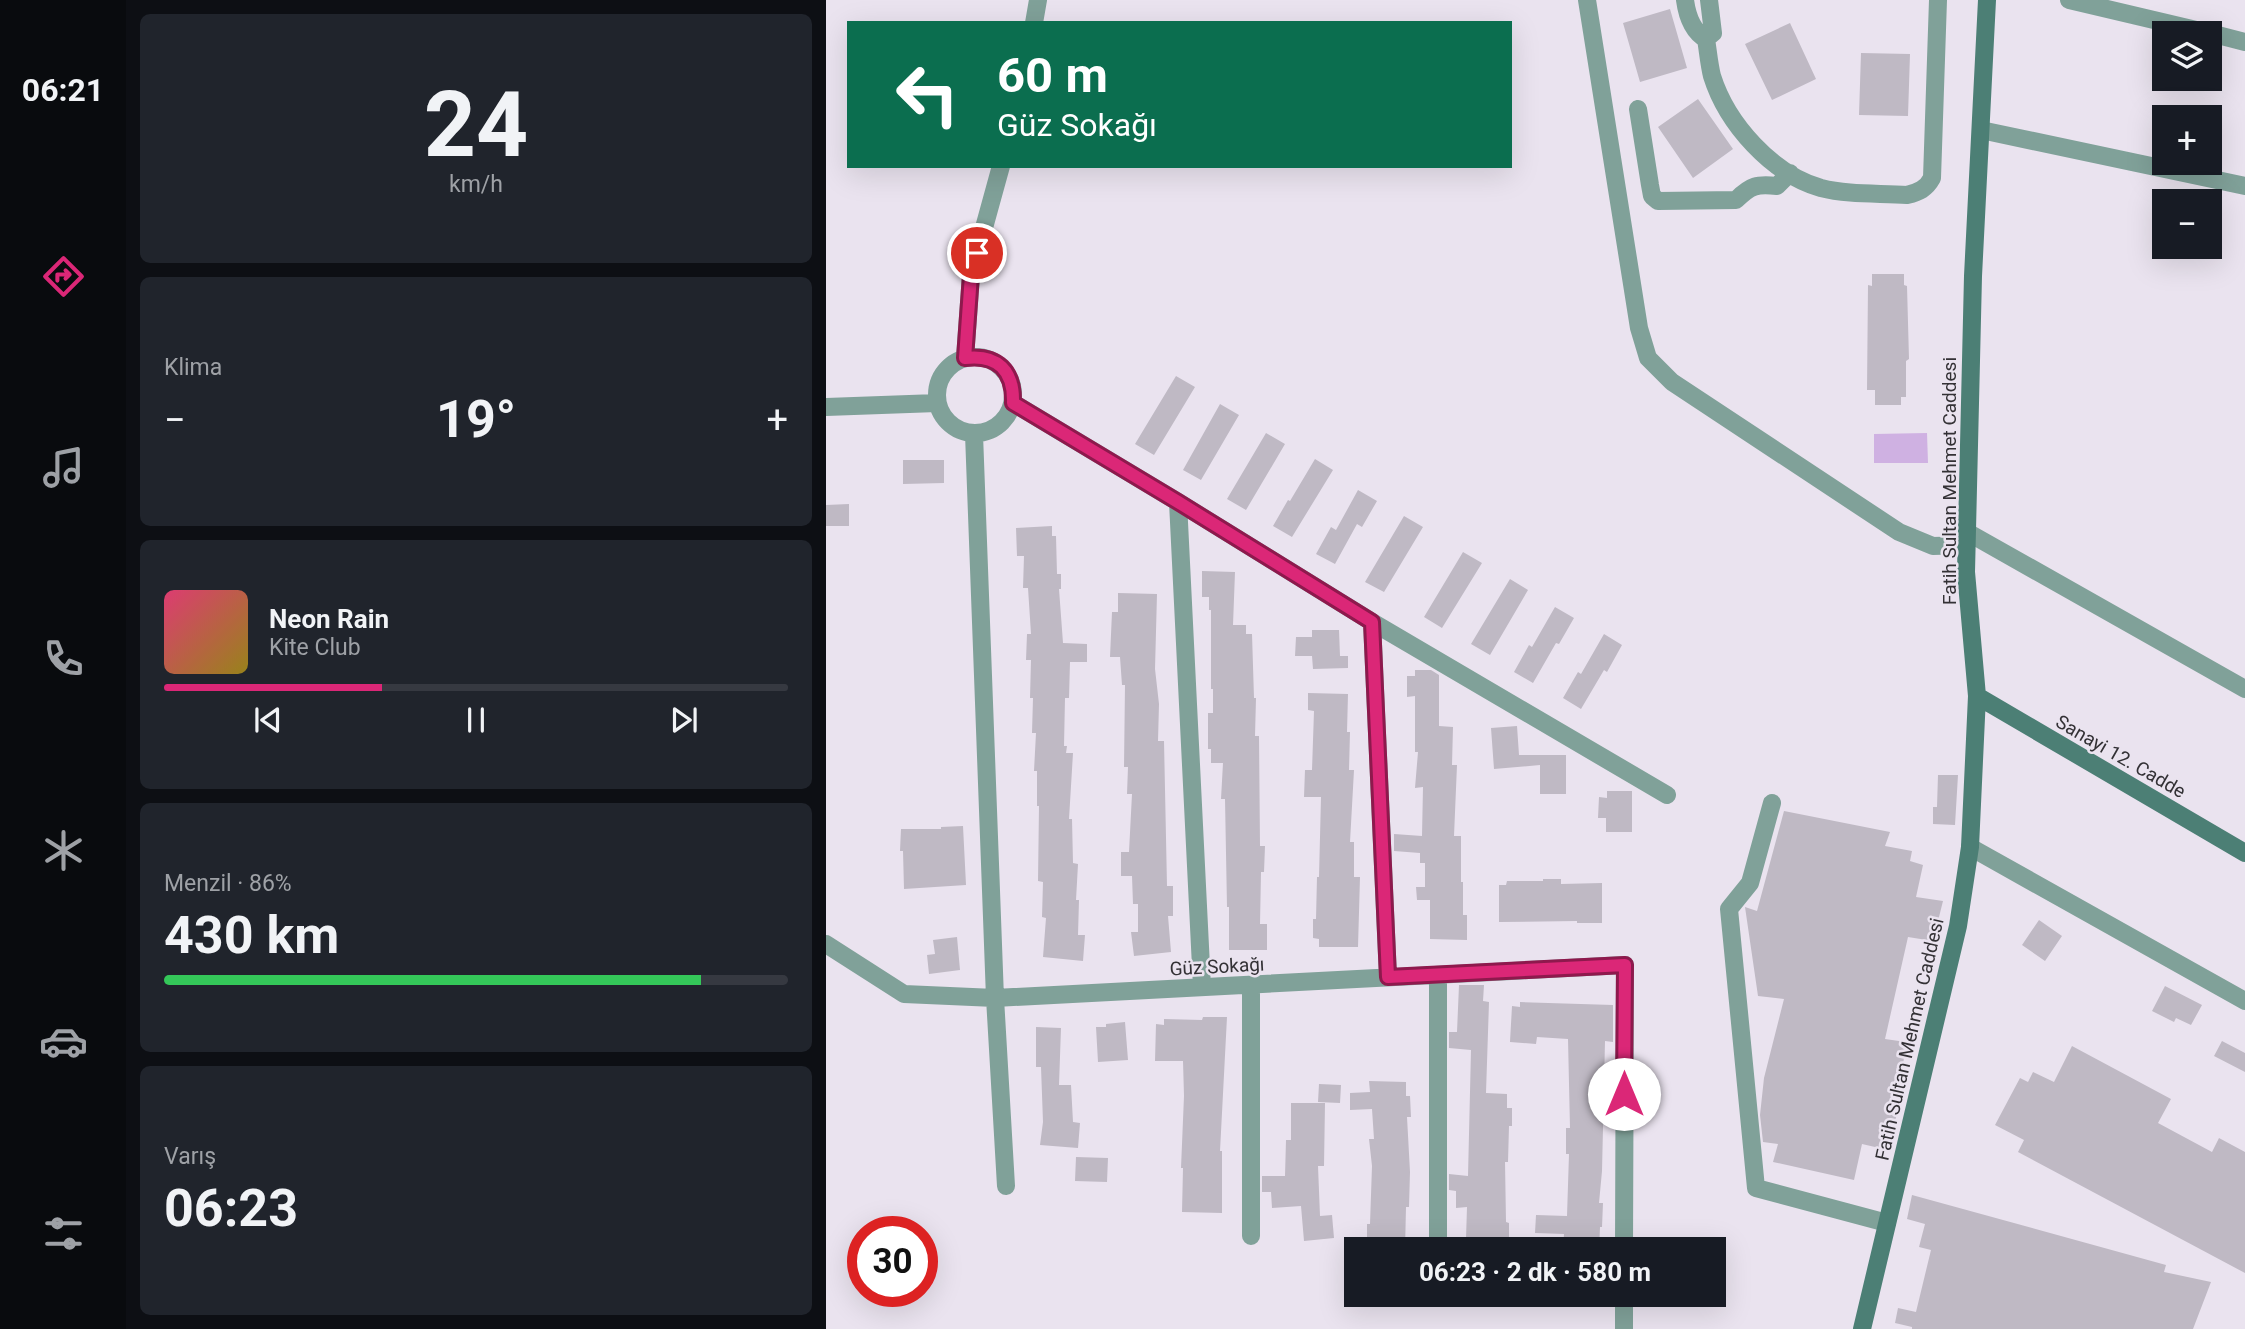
<!DOCTYPE html>
<html lang="tr">
<head>
<meta charset="utf-8">
<style>
  :root { --surface:#171b24; --page:#20242c; --text:#f1f3f6; --muted:#9ea1a6; --line:#363941; --accent:#db2777 }
  body { margin:0; font-family:Roboto,sans-serif; background:var(--page); color:var(--text); height:100vh; display:flex; flex-direction:column; font-size:26px; white-space:nowrap }
  * { box-sizing:border-box; margin:0 }
  p { font-size:23px; color:var(--muted) }
  .icon { flex:none; width:38px; height:38px; fill:none; stroke:currentColor; stroke-width:2; stroke-linecap:round; stroke-linejoin:round }
  .map { position:relative; flex:1; overflow:hidden }
  .sheet { display:flex; flex-direction:column; gap:14px; padding:14px; background:#0d0f14; width:700px }
  .sheet>* { flex:none }
  .guide { position:absolute; left:21px; top:21px; width:665px; height:147px; border-radius:0px; box-shadow:0 7px 28px #0002; background:#0b6e4f; color:#fff; overflow:hidden }
  .buttons { position:absolute; left:1326px; top:21px; display:grid; gap:14px }
  .buttons a { display:grid; place-items:center; width:70px; height:70px; border-radius:0px; background:var(--surface); box-shadow:0 7px 28px #0002; font-size:35px }
  .speed { position:absolute; left:21px; top:1216px; display:flex; gap:14px; font-size:35px; font-weight:700; text-align:center }
  .speed>* { display:grid; place-content:center; width:91px; height:91px; border-radius:50%; background:var(--surface); box-shadow:0 7px 28px #0002; line-height:1 }
  .speed .limit { border:10px solid #d22; background:#fff; color:#111 }
  .pin { position:absolute; display:grid; place-items:center; width:60px; height:60px; color:#fff; margin:-30px; border:4px solid #fff; border-radius:50%; box-shadow:0 2px 7px #0007 }
  .me { position:absolute; width:77px; margin:-38px; rotate:0deg; stroke-linejoin:round; filter:drop-shadow(0 0 5px #0008) }
  .turn { display:flex; align-items:center; gap:24px; height:147px; padding:0 35px; font-size:32px }
  .turn .icon { width:91px; height:91px; stroke-width:2.5 }
  .turn b { display:block; font-size:49px; line-height:60px }
  .big { font-size:52px; font-weight:700; line-height:1.1 }
  .sheet .tile { flex:1; display:flex; flex-direction:column; justify-content:center; gap:10px; min-width:0; padding:0 24px; border-radius:10px; background:var(--page) }
  .sheet .dial { align-items:center; gap:0 }
  .dial b { font-size:91px; line-height:1 }
  .song { display:flex; align-items:center; gap:21px }
  .cover { width:84px; height:84px; border-radius:10px; background:linear-gradient(135deg,hsl(340 70% 55%),hsl(50 70% 35%)) }
  .played { height:7px; border-radius:4px; background:linear-gradient(90deg,var(--accent) 35%,var(--line) 35%) }
  .keys { display:flex; justify-content:space-around; direction:ltr }
  .heat { display:flex; justify-content:space-between; align-items:center; font-size:38px; direction:ltr }
  .charge { height:10px; border-radius:5px; background:linear-gradient(90deg,#34c759 86%,var(--line) 0) }
  .trip { position:absolute; left:518px; top:1237px; width:382px; height:70px; border-radius:0px; background:var(--surface); box-shadow:0 7px 28px #0002; font-weight:700; line-height:70px; text-align:center }
  main { display:flex; flex:1; min-height:0 }
  .menu { display:flex; flex-direction:column; width:126px; justify-content:space-around; align-items:center; background:#090b0e; color:var(--muted) }
  .menu .icon { width:49px; height:49px }
  .menu .active { color:var(--accent) }
  .menu b { font-size:32px; color:var(--text) }
  .map>svg:first-child { display:block }
  .green { fill:#cfb1e2 }
  .building { fill:#bfb9c4 }
  .lines { fill:none; stroke-linecap:round; stroke-linejoin:round }
  .street { stroke:#80a199; stroke-width:18 }
  .secondary { stroke:#4c7f75; stroke-width:18 }
  .route-casing { stroke:#8e194d; stroke-width:18 }
  .route { stroke:#db2777; stroke-width:12 }
  .labels { text-anchor:middle; stroke-width:5; stroke-linejoin:round; paint-order:stroke }
  .street-label { font-size:19px; fill:#333135; stroke:#eae3ef }
</style>
</head>
<body>
<main>
<nav class="menu">
<b>06:21</b>
<svg class="icon active" aria-label="directions" viewBox="0 0 24 24"><path d="M12 3l9 9-9 9-9-9zM9 14v-3h6M13 9l2 2-2 2"/></svg>
<svg class="icon" aria-label="music" viewBox="0 0 24 24"><path d="M9 18V5l10-2v13"/><circle cx="6" cy="18" r="3"/><circle cx="16" cy="16" r="3"/></svg>
<svg class="icon" aria-label="phone" viewBox="0 0 24 24"><path d="M5 4h4l2 5-3 2q2 4 5 5l2-3 5 2v4C11 20 4 13 5 4z"/></svg>
<svg class="icon" aria-label="climate" viewBox="0 0 24 24"><path d="M12 3v18M4 7l16 10M4 17L20 7"/></svg>
<svg class="icon" aria-label="car" viewBox="0 0 24 24"><path d="M5 17H2v-5l4-1 3-4h7l3 4 3 1v5h-3M9 17h6M6 11h13"/><circle cx="7" cy="17" r="2"/><circle cx="17" cy="17" r="2"/></svg>
<svg class="icon" aria-label="filters" viewBox="0 0 24 24"><path d="M4 7h16M4 17h16"/><circle cx="9" cy="7" r="2"/><circle cx="15" cy="17" r="2"/></svg>
</nav>
<section class="sheet">
<div class="tile dial"><b>24</b><p>km/h</p></div>
<div class="tile"><p>Klima</p>
<div class="heat"><a>−</a><b class="big">19°</b><a>+</a></div>
</div>
<div class="tile">
<div class="song"><i class="cover"></i><div><b>Neon Rain</b><p>Kite Club</p></div></div>
<div class="played"></div>
<div class="keys"><svg class="icon" aria-label="previous" viewBox="0 0 24 24"><path d="M18 5L8 12l10 7zM5 5v14"/></svg><svg class="icon" aria-label="pause" viewBox="0 0 24 24"><path d="M8 5v14M16 5v14"/></svg><svg class="icon" aria-label="next" viewBox="0 0 24 24"><path d="M6 5l10 7-10 7zM19 5v14"/></svg></div>
</div>
<div class="tile"><p>Menzil · 86%</p><b class="big">430 km</b><div class="charge"></div></div>
<div class="tile"><p>Varış</p><b class="big">06:23</b></div>
</section>
<div class="map">
<svg width="1419" height="1329" viewBox="0 0 1419 1329">
  <rect width="100%" height="100%" fill="#eae3ef"/>
  <path class="green" d="M1101 433 1102 463H1048V434Z"/>
  <path class="building" d="M844 9 861 68 814 82 797 23Z
    M964 23 990 79 946 100 919 44Z
    M1035 53 1084 54 1082 116 1033 115Z
    M872 99 907 149 867 178 832 127Z
    M1046 274H1078V285L1081 286 1083 359 1080 361V397H1075V405H1049V390H1041L1042 285 1046 286Z
    M350 376 369 387 328 455 309 444Z
    M394 404 413 415 375 480 357 470Z
    M440 433 459 444 420 510 401 499Z
    M489 459 507 470 466 537 447 526 462 500 464 501Z
    M77 460H118V483L77 484Z
    M532 490 551 501 536 527 531 524 509 564 490 554 505 527 510 530Z
    M23 504V526H0V505Z
    M578 516 597 527 558 592 539 582Z
    M226 526V536H230L231 574H235V589H233L237 643 261 644V662H244L243 698H239L238 746H241L240 753H247L243 819H246L247 863 252 864 250 900H253L252 935H259L257 961 217 957 220 918 216 917 217 882 212 881 213 806H211V771H208L210 733H206L207 698H204L205 660H200L201 634H205L202 588H197L198 556H191L190 528Z
    M637 552 656 563 616 628 598 617Z
    M376 571 409 572 407 625H420V634H426L428 698H430L429 736H433L434 846H439L438 872H435L434 924H441V950H403V907H401L399 799H395L397 763H385V749H382V713H387V689H385V610H383V597H376Z
    M684 579 702 590 664 655 645 644Z
    M292 593 331 594 329 669 333 704 332 741H338L341 886H347V916H342L345 952 308 956 305 932H312V904H307L306 876H295V852H303L306 794H301L302 767H298L299 685H296L294 657H284L286 612H292Z
    M729 607 748 618 733 644 730 643 707 683 688 672 703 645 706 647Z
    M486 630H513L514 656H522V668L487 669 486 656H469L470 637H486Z
    M778 634 796 645 781 672 778 670 755 709 737 698 752 672 755 674Z
    M589 670H605L613 675V726L627 727 626 765H631L628 836H635V882H637V915H641V940L604 939V900H591L590 887H599V863H594V853L568 851V834L596 836 597 787 589 788 592 752H589V696L581 697V676H589Z
    M482 693 522 694 521 732H524L523 770H528L524 842H528V877H534L532 947H493V939L487 938V919H490L491 877H493L495 797H478L479 770H486L488 711 482 710Z
    M691 726 693 755H740V794H714V765L668 769 665 728Z
    M1112 775H1132L1129 825 1107 824V807H1111Z
    M781 791H806V832H780V818H772L773 797 781 798Z
    M958 811 1064 832 1059 846 1086 851 1084 861 1097 865 1090 897 1117 901 1107 941 1082 937 1059 1039 1080 1042 1074 1088H1077L1062 1150 1036 1144 1028 1180 947 1162 952 1144 937 1142 934 1115 938 1078 958 999 932 996 919 907 931 911Z
    M137 826 140 885 78 889 77 851H74L75 829H115V827Z
    M717 879H735V884L776 883V923H751V921L673 922V885H680L681 881H717Z
    M1213 920 1236 936 1219 961 1196 945Z
    M131 937 134 970 103 974 101 955 109 954 107 940Z
    M633 985H658L657 1001 663 1002 660 1093 681 1094V1108H686V1126H683L682 1162H679L680 1222 683 1223V1240L640 1239 641 1207 630 1208V1191L623 1190V1174L642 1176 645 1050 623 1048V1032H631Z
    M1339 986 1376 1005 1365 1025 1350 1018 1348 1022 1326 1011Z
    M694 1002 787 1005V1042L779 1041 776 1171 773 1203H777L776 1227H774L773 1250H737L738 1234 709 1233 710 1215 741 1216 743 1154H740V1128H744L742 1039 711 1037 710 1044 684 1042 686 1006 694 1007Z
    M377 1017H401L394 1151H396V1213L356 1212 357 1168H355L358 1096 357 1061H329L330 1024 338 1025V1019L376 1020Z
    M299 1022 302 1060 272 1062 270 1027H280V1024Z
    M210 1027 235 1028 233 1085H245L247 1122 254 1123 252 1148 214 1145 217 1122 215 1067H210Z
    M1396 1041 1419 1053V1072L1388 1056Z
    M1246 1046 1345 1099 1332 1123 1386 1152 1393 1138 1419 1152V1273L1192 1152 1198 1140 1169 1125 1194 1078 1202 1082 1207 1072 1228 1082Z
    M543 1081 580 1082V1096H584L585 1117H581L584 1172 583 1207H580L579 1250H541V1224H544L546 1166 543 1139H548L546 1109 524 1110V1093L544 1092Z
    M493 1084 515 1085 514 1103 492 1102Z
    M465 1103H499L498 1166H492L494 1216 506 1215 508 1238 478 1241 475 1206 446 1208 445 1192H436V1176H459L460 1140H465Z
    M250 1157 282 1158 281 1182 249 1181Z
    M1086 1195 1340 1265 1338 1272 1385 1282 1367 1329H1086V1327L1069 1323 1072 1308 1090 1312 1105 1250 1093 1247 1099 1224 1081 1219Z"/>
  <g class="lines">
    <path class="street" d="M761 0 813 328 822 358 846 382 1073 532 1107 546 1140 545
      M859 0C861 15 866 31 880 39
      M883 0 887 33 880 39C882 51 883 64 886 76 901 124 946 174 995 188 1022 195 1053 193 1081 195 1093 192 1100 189 1106 178L1112 0
      M1243 0 1383 33
      M208 23 212 0
      M1384 33 1419 42
      M812 109 824 185 826 196 832 201 910 200C925 185 931 184 951 186L964 173
      M1155 130 1419 186
      M111 395a38 38 0 1 1 76 0a38 38 0 1 1-76 0Z
      M139 358 145 275 175 166
      M187 403 352 502 546 622 841 795
      M0 407 111 403
      M148 434 169 998 180 1186
      M352 502 376 987
      M1141 532 1419 689
      M546 622 562 977
      M946 803 924 883 903 909 930 1188 1061 1223
      M1144 847 1419 1001
      M0 944 78 994 169 998 799 965 798 1250
      M612 975V1250
      M425 1236V985
      M798 1329V1295"/>
    <path class="secondary" d="M1151 696 1419 853
      M1036 1329 1132 926 1144 847 1151 696 1140 572 1147 276 1161 0"/>
  </g>
  <g class="lines">
    <defs>
      <path id="route" d="M151 253 145 275 139 358C172 354 188 371 187 403L352 502 546 622 562 977 799 965 798 1094"/>
    </defs>
    <use href="#route" class="route-casing"/>
    <use href="#route" class="route"/>
  </g>
  <g class="labels">
    <g class="street-label">
      <text transform="translate(1123 481) rotate(-90)" y="7">Fatih Sultan Mehmet Caddesi</text>
      <text transform="translate(1295 756) rotate(30)" y="7">Sanayi 12. Cadde</text>
      <text transform="translate(391 966) rotate(-3)" y="7">Güz Sokağı</text>
      <text transform="translate(1083 1039) rotate(-77)" y="7">Fatih Sultan Mehmet Caddesi</text>
    </g>
  </g>
</svg>
<div class="buttons">
<a><svg class="icon" aria-label="layers" viewBox="0 0 24 24"><path d="M12 4l9 5-9 5-9-5zM3 14l9 5 9-5"/></svg></a>
<a>+</a>
<a>−</a>
</div>
<div class="speed"><div class="limit">30</div></div>
<div class="pin" style="left:151px;top:253px;background:#d93025"><svg class="icon" aria-label="arrive" viewBox="0 0 24 24"><path d="M6 21V4h12l-3 4 3 4H6"/></svg></div>
<svg class="me" style="left:798px;top:1094px" viewBox="-20 -20 40 40"><circle r="19" fill="#fff"/><path d="M0-13L10 11 0 6-10 11z" fill="#db2777"/></svg>
<div class="trip">06:23 · 2 dk · 580 m</div>
<div class="guide">
<div class="turn"><svg class="icon" aria-label="left" viewBox="0 0 24 24"><path d="M17 20v-9H6M10 6l-5 5 5 5"/></svg><div><b>60 m</b>Güz Sokağı</div></div>
</div>
</div>
</main>
</body>
</html>
